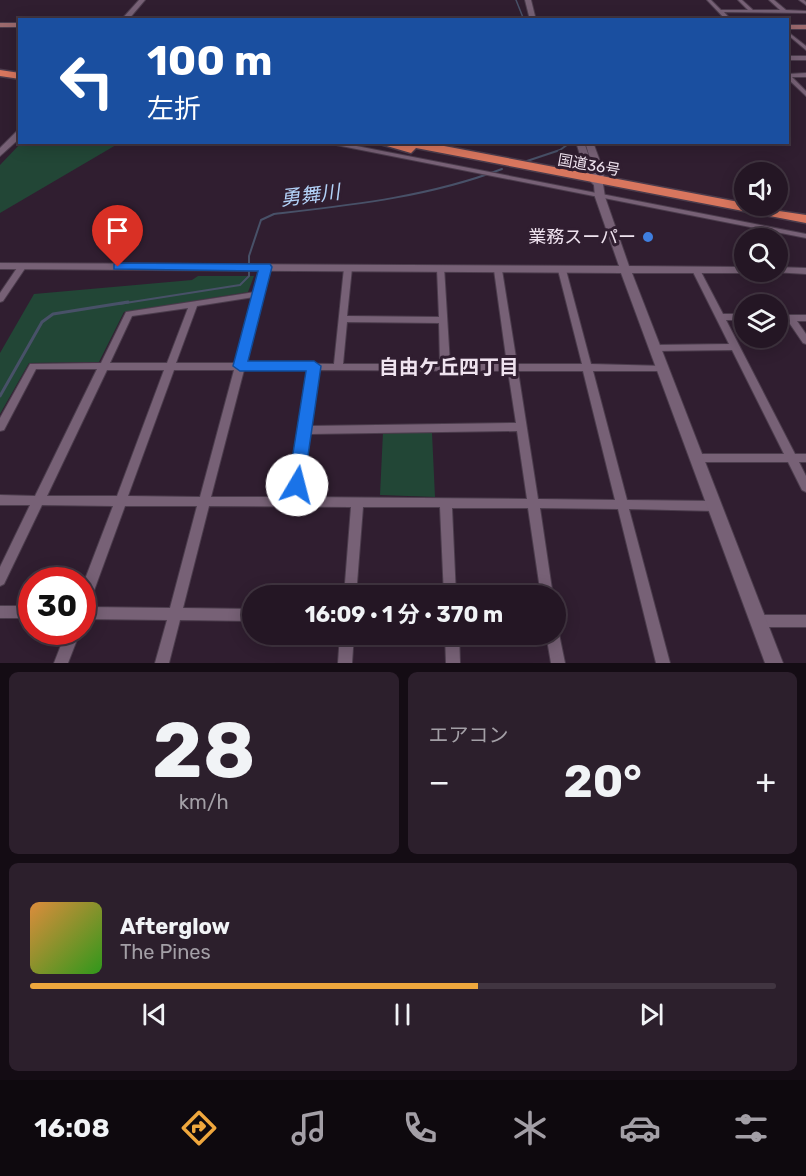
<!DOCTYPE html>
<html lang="ja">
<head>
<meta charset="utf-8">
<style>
  :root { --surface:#241624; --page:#2c1f2c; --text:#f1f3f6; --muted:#a39fa6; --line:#413541; --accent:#efa73d }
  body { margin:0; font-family:Rubik,"Noto Sans JP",sans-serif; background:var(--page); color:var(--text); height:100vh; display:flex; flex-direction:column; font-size:22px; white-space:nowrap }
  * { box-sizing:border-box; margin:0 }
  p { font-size:20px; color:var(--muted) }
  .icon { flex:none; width:33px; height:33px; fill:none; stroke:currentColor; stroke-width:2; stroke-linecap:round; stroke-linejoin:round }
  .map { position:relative; height:663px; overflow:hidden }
  .sheet { display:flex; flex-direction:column; gap:9px; padding:9px; background:#140c14; flex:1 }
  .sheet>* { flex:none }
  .hud { position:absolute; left:18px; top:18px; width:771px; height:126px; border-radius:0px; box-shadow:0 3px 15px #0003,0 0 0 2px var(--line); background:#1a4fa0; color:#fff; overflow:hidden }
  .fabs { position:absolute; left:734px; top:162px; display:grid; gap:12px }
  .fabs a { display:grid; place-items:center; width:54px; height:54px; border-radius:50%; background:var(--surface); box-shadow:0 3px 15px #0003,0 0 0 2px var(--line); font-size:30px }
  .speed { position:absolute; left:18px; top:567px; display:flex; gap:12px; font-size:30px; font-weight:700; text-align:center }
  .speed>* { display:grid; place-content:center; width:78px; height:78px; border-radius:50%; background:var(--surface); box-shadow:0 3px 15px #0003,0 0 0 2px var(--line); line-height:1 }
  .speed .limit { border:9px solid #d22; background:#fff; color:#111 }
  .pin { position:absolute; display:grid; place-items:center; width:51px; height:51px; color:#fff; margin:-62px -26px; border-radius:50% 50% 50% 0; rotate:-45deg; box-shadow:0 0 6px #0007 }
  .pin .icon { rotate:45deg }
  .me { position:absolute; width:66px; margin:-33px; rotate:8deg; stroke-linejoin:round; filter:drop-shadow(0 0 4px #0008) }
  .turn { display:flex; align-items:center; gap:21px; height:126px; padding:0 30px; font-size:27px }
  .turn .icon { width:78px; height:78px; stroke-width:2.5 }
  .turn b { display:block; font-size:42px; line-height:51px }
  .big { font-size:45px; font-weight:700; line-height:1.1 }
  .sheet .widget { flex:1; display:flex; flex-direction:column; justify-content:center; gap:9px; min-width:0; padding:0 21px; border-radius:9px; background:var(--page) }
  .sheet .dial { align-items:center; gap:0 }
  .dial b { font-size:78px; line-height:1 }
  .song { display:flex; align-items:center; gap:18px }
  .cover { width:72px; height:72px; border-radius:9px; background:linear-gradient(135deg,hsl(30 70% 55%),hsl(110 70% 35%)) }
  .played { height:6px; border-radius:3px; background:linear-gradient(90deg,var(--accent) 60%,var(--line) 60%) }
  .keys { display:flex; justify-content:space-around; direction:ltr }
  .heat { display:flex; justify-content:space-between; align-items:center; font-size:33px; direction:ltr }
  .sheet .tiles { flex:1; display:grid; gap:9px; grid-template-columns:1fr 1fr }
  .widget:last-child { grid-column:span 2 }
  .trip { position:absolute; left:242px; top:585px; width:324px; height:60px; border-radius:30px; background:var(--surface); box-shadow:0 3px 15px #0003,0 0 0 2px var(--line); font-weight:700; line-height:60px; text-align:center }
  .tab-bar { display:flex; height:96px; justify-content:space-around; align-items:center; background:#0e090e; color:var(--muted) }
  .tab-bar .icon { width:42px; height:42px }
  .tab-bar .selected { color:var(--accent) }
  .tab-bar b { font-size:27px; color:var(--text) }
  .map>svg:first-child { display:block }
  .green { fill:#224636 }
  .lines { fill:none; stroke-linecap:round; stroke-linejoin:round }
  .stream-far2 { stroke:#485168; stroke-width:1.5 }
  .stream-far1 { stroke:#485168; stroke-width:2 }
  .stream { stroke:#485168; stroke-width:3 }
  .minor-casing { stroke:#4b3c4c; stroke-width:2 }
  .tertiary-casing { stroke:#4b3c4c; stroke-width:2 }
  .secondary-casing { stroke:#4b3c4c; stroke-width:2 }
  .trunk-casing { stroke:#4b3c4c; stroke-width:3 }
  .minor { fill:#776176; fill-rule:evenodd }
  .tertiary { fill:#776176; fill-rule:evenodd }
  .secondary { fill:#9b696d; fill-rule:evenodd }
  .trunk { fill:#d8765e; fill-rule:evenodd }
  .route { fill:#1a73e8; stroke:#114b97; stroke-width:1.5 }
  .shop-dot { fill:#3f7fe0; stroke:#301e30; stroke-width:2 }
  .labels { text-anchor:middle; stroke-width:6; stroke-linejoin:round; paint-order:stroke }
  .far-street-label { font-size:15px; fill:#efe3ef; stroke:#301e30 }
  .poi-label { font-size:18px; fill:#efe3ef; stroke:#301e30; text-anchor:end }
  .water-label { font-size:20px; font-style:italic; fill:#b2d1f7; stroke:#301e30 }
  .neighbourhood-label { font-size:20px; font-weight:bold; fill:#efe3ef; stroke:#301e30 }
</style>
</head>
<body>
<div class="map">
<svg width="806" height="663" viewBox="0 0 806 663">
  <rect width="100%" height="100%" fill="#301e30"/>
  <path class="green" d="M104 142 116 145 0 213V165L21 143Z
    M198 276H254L248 292 124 312 99 362 29 363 0 414V353L34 294 192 280Z
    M383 432 432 433 435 497 380 495Z"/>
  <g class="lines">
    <path class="stream-far2" d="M516 0 524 20"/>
    <path class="stream-far1" d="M527 161 560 150 571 142
      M119 304 240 285 249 276V256L261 220 274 214C352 205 428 197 502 169"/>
    <path class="stream" d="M0 396 42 322 53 314 128 302"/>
    <defs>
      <path id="minor" d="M707 0H711L721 10H748L738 0H742L753 10H780L769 0H774L786 10 806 11V13L724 12 731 20H726Z
        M799 0H804L806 2V5Z
        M788 32 806 46V50L788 35Z
        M788 56H806V60H788Z
        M806 73V77H792L806 91V96L788 79V74Z
        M321 142H336L806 234V238Z
        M19 265H22L26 267 3 301 0 302V293Z
        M263 265H266L270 267 245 363 334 364 344 268 348 266 352 268 347 316 439 317 437 269 441 267H444L450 364H507L494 270 498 268 502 270 517 364H582L558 270 562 268 566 270 591 364 665 366 667 368 665 370 662 371H593L627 500 714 501 718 503 720 506 718 509 714 511 629 509 670 663H656L618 509 540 508 553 596H541L528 508H452L456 596H444L440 507H363L356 596H344L351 507 209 506 183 608 252 609V621L180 620 169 663H155L167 620 82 619V587L113 506 42 505 4 584 0 586V567L30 505H0V495L35 496 97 369H36L4 430 0 431V418L30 364 101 363 126 312 255 292ZM254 297 236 363H176L197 306ZM188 308 167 363H110L132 316ZM347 322 439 323 440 364H343ZM107 370H164L117 496H47ZM174 370H234L200 497 128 496ZM244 370H309L289 497H211ZM318 370 508 371 516 423 310 426ZM518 371H583L615 500 538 499ZM517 431 527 499 301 497 309 434ZM125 506H197L170 608 88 607Z
        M693 268H696L700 270 723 314H744V320H726L795 454H806V462H799L806 476V492L802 490 788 462H696L692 461 691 458 692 455 696 454H784L732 350 654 351 649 348 654 345 729 344 692 270Z
        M777 315H806V321H797L806 334V344L803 343 788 321H777Z
        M0 606H32V618H0Z
        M758 615H806V627H758L753 625 751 621 753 617Z
        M555 628 558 629 565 663H551L546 634H555Z
        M66 632H80L68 663H54Z
        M340 634H354L352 663H338Z
        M445 634H459L460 663H446Z"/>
      <path id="tertiary" d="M139 0H145L128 20H121Z
        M525 0H531L536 20H530Z
        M17 131H20V138L0 156V148Z
        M576 142H584L595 174 585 142H593L604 172 603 184 605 197 629 266 744 267V272H748L744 273H632L783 663H765L621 273 0 269V263L619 266 595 197 594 185 587 178Z
        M777 267 806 268V274L773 272H777Z"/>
      <path id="secondary" d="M0 23H20V27H0Z
        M788 25H806V29H788Z"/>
      <path id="trunk" d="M0 70 20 73V79L0 76Z
        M373 142H423L744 203V206L806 215V223L416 148 411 153Z"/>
    </defs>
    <use href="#minor" class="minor-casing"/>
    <use href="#tertiary" class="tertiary-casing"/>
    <use href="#secondary" class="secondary-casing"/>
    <use href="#trunk" class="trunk-casing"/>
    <use href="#minor" class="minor"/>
    <use href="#tertiary" class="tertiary"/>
    <use href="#secondary" class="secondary"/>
    <use href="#trunk" class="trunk"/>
  </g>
  <path class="route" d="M118 263 270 264 272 267 248 361H314L321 366 303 490H291L288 485 306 371H240L233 366 258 271 114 269V264Z"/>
  <circle class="shop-dot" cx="648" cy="237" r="6"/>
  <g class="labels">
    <g class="far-street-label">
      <text transform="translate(589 165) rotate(10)" y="5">国道36号</text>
    </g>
    <g class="poi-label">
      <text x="636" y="243">業務スーパー</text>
    </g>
    <g class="water-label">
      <text transform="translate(310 195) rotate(-7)" y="7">勇舞川</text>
    </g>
    <g class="neighbourhood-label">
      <text x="449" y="374">自由ケ丘四丁目</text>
    </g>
  </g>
</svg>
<div class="fabs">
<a><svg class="icon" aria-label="sound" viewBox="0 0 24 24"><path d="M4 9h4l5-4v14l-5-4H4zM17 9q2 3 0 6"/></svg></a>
<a><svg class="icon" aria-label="search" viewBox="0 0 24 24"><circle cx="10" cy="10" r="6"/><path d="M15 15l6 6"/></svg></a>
<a><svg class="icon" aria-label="layers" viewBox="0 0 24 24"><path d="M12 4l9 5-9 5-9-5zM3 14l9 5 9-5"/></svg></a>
</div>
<div class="speed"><div class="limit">30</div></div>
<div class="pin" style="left:118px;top:267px;background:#d93025"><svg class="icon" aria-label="arrive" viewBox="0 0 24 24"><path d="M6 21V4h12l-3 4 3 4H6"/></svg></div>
<svg class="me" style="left:297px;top:485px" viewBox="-20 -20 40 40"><circle r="19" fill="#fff"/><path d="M0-13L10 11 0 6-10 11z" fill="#1a73e8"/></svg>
<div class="trip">16:09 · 1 分 · 370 m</div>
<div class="hud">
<div class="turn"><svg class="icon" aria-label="left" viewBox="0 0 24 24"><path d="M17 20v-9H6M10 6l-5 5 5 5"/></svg><div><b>100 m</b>左折</div></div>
</div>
</div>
<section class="sheet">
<div class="tiles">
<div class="widget dial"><b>28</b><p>km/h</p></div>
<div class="widget"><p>エアコン</p>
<div class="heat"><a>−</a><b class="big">20°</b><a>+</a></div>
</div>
<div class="widget">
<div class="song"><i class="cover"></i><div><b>Afterglow</b><p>The Pines</p></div></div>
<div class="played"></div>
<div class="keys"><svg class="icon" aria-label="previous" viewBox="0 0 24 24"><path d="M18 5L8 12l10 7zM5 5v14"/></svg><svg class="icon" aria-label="pause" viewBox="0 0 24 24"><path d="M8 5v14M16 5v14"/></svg><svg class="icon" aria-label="next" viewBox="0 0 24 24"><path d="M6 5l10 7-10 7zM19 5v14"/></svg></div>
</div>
</div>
</section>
<nav class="tab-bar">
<b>16:08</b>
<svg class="icon selected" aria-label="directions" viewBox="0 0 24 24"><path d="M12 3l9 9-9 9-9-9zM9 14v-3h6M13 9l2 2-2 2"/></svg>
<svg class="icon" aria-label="music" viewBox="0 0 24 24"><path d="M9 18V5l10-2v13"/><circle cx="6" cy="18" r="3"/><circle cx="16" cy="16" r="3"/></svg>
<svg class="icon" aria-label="phone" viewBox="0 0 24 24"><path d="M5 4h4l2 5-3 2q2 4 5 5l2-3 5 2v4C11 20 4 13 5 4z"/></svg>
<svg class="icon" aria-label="climate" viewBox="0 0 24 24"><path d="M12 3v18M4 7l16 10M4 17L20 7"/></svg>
<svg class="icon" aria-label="car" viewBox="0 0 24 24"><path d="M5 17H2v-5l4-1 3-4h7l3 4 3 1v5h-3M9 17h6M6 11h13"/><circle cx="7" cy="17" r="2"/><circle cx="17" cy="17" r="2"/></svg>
<svg class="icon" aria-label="filters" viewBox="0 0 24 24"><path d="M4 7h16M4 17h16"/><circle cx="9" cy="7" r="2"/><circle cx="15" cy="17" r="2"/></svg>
</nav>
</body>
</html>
